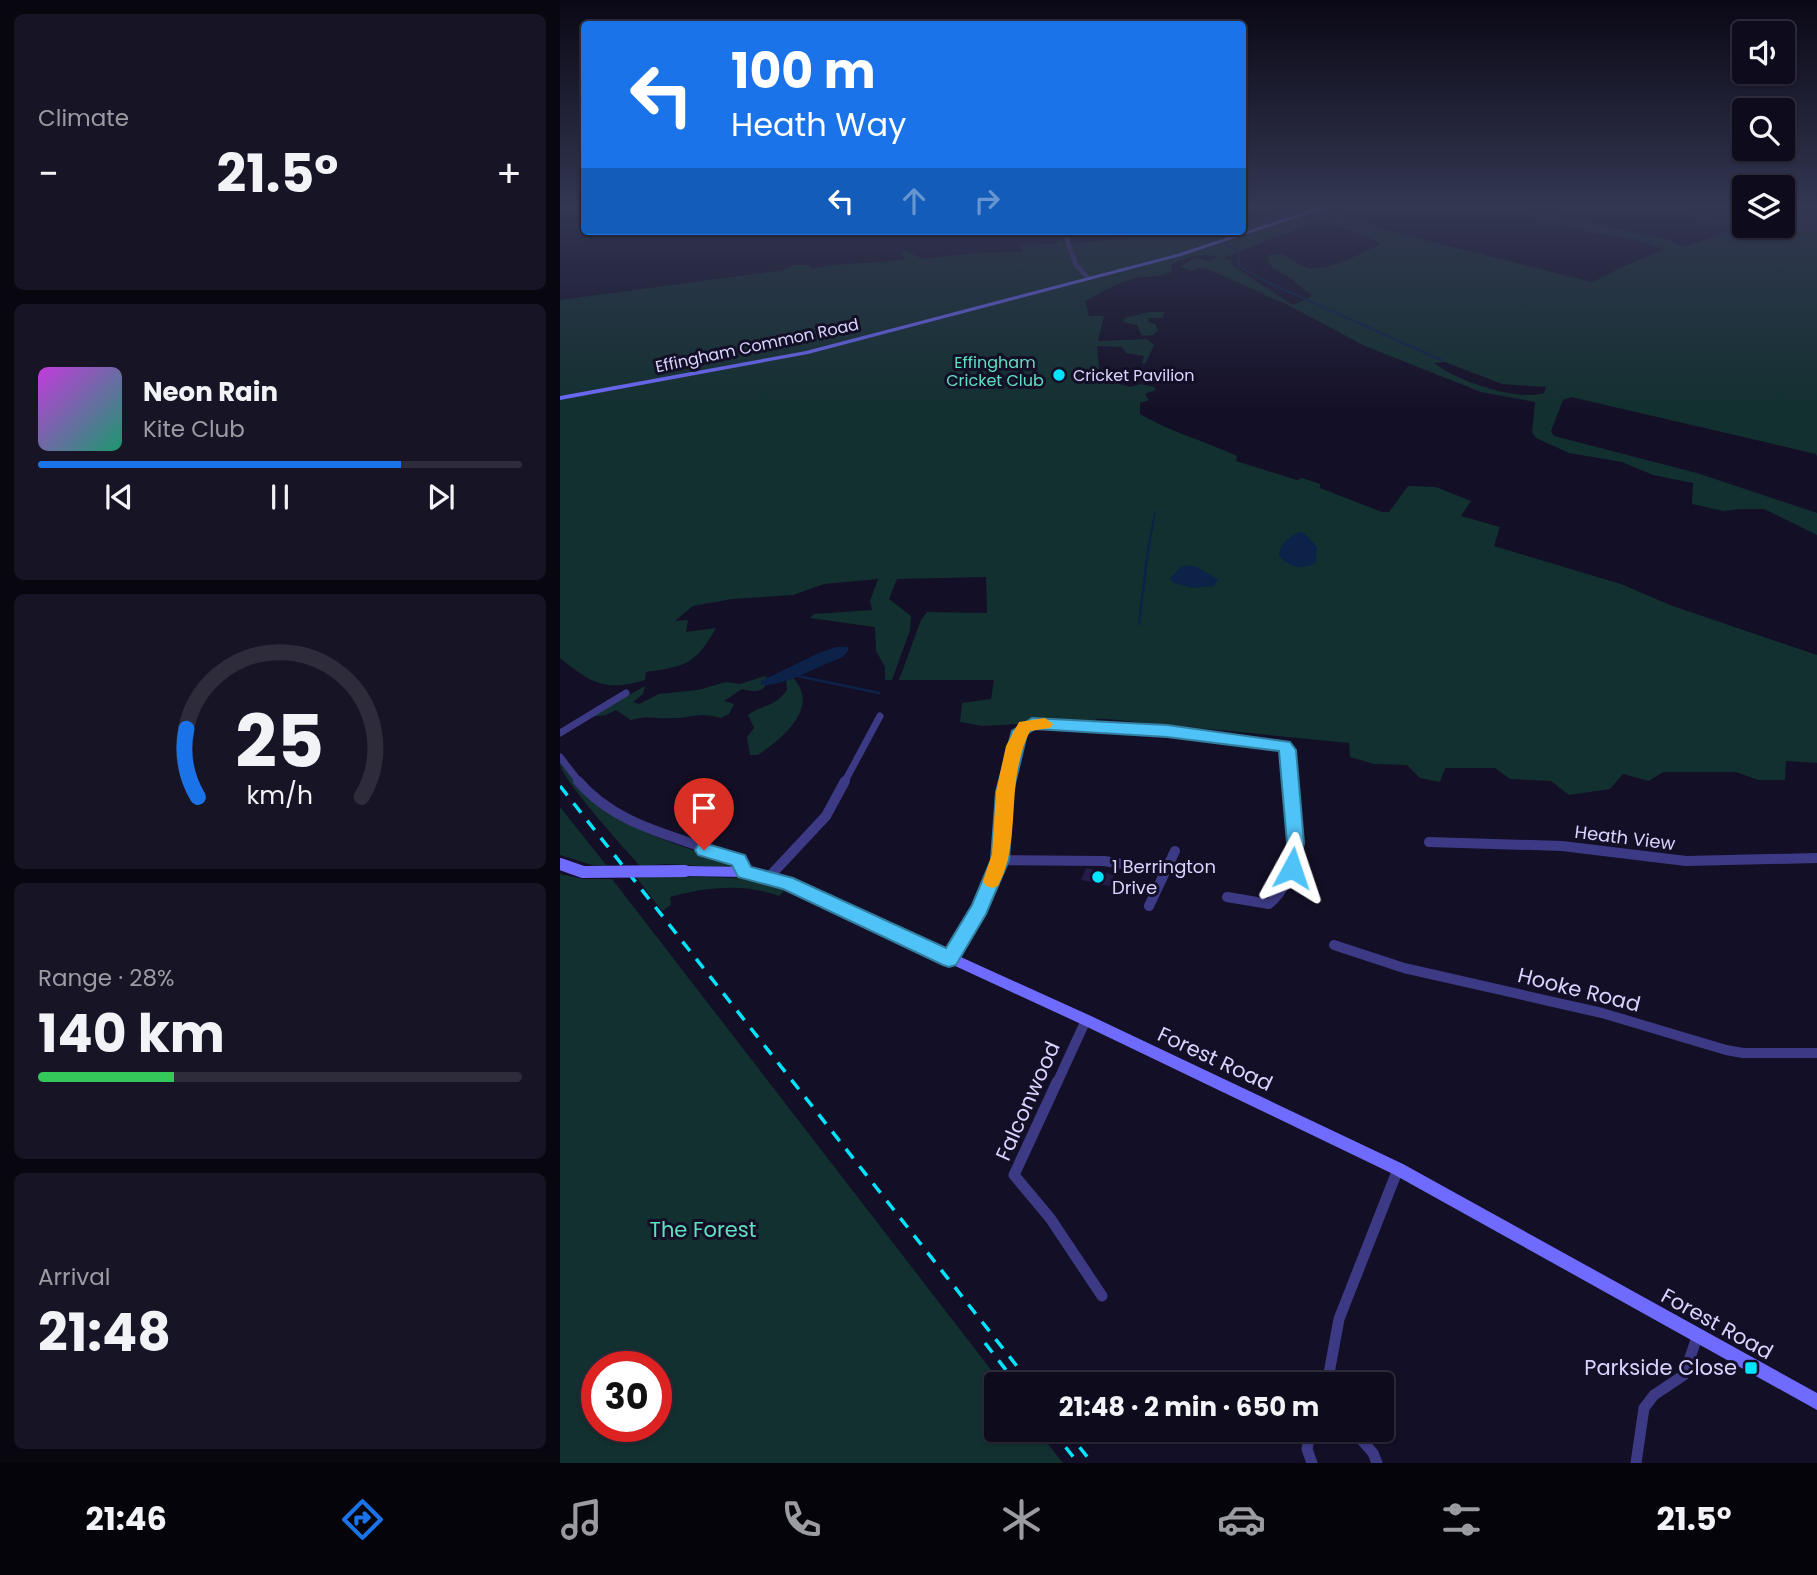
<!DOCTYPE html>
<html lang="en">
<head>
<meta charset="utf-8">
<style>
  :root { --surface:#0e0b1c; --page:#171425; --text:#f1f3f6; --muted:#9b9ba3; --line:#2e2b3b; --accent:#1a73e8 }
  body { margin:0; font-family:Poppins,sans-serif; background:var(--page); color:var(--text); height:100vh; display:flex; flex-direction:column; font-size:26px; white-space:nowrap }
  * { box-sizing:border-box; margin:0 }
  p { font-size:23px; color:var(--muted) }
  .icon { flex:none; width:38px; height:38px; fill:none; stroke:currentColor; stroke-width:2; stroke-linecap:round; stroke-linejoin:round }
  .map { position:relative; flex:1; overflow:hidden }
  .panel { display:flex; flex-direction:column; gap:14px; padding:14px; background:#08060f; width:560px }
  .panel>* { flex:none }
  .guide { position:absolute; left:21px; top:21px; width:665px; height:214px; border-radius:7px; box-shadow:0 2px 5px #0004,0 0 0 2px var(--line); background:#1a73e8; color:#fff; overflow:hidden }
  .controls { position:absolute; left:1172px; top:21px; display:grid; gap:14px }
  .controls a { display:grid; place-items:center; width:63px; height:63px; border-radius:7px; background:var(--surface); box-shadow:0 2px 5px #0004,0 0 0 2px var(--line); font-size:35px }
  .speed { position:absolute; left:21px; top:1351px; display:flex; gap:14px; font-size:35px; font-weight:700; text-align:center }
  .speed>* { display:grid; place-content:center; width:91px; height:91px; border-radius:50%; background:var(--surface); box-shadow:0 2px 5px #0004,0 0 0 2px var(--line); line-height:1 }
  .speed .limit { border:10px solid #d22; background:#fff; color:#111 }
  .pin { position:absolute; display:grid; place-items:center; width:60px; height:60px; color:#fff; margin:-72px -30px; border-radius:50% 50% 50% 0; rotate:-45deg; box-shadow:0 0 7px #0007 }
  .pin .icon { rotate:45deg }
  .me { position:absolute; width:77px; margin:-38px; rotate:5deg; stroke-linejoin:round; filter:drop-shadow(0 0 5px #0008) }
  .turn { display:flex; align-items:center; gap:24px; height:147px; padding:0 35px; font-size:32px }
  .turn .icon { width:91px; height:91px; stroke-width:2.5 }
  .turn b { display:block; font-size:49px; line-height:60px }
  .lanes { display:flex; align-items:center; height:66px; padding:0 35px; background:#0003; justify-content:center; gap:35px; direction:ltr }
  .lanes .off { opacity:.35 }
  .big { font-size:52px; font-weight:700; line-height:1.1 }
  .panel .tile { flex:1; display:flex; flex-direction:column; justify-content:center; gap:10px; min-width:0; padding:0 24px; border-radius:10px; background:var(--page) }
  .panel .dial { align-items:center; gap:0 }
  .dial svg { height:182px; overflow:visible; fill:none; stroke:var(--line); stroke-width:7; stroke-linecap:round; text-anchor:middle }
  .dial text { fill:var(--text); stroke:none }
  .song { display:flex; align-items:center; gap:21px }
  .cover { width:84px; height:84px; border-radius:10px; background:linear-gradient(135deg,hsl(290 70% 55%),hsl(160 70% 35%)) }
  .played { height:7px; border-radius:4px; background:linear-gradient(90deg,var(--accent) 75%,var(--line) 75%) }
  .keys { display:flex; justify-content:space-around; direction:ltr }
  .heat { display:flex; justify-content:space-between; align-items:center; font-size:38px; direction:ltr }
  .charge { height:10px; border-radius:5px; background:linear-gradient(90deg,#34c759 28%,var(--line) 0) }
  .trip { position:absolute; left:424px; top:1372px; width:410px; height:70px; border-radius:7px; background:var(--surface); box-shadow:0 2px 5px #0004,0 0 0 2px var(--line); font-weight:700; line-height:70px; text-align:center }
  .menu { display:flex; height:112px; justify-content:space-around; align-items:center; background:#06040b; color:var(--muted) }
  .menu .icon { width:49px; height:49px }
  .menu .current { color:var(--accent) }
  .menu b { font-size:32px; color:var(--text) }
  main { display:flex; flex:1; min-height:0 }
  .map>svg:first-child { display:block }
  .green { fill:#12302f; fill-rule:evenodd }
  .water { fill:#0c2248 }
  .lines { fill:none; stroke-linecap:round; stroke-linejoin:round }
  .stream-far1 { stroke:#0c2248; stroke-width:2 }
  .stream { stroke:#0c2248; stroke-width:2.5 }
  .building { fill:#241b47 }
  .street-far3 { stroke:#3d3a85; stroke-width:4.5 }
  .street-far2 { stroke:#3d3a85; stroke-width:7 }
  .street-far1 { stroke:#3d3a85; stroke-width:10 }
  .street { stroke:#3d3a85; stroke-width:11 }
  .secondary { fill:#6f6bff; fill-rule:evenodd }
  .rail { stroke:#00e5ff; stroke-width:3.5; stroke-dasharray:12 10; stroke-linecap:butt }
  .secondary-bridge { stroke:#6f6bff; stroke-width:12 }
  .route { fill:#4fc3f7; stroke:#337fa1; stroke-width:2 }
  .slow { fill:#f59e0b }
  .poi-dot { fill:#00e5ff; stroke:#130f26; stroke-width:2.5 }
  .labels { text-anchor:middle; stroke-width:6; stroke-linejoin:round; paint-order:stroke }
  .far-street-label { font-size:16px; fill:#d9d4ff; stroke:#130f26 }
  .far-park-label { font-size:16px; fill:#5fe0c0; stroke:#130f26 }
  .far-poi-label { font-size:16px; fill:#d9d4ff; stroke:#130f26; text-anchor:start }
  .street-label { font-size:18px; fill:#d9d4ff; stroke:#130f26 }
  .poi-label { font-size:18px; fill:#d9d4ff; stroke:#130f26; text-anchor:start }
  .near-street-label { font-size:21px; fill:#d9d4ff; stroke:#130f26 }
  .near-park-label { font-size:21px; fill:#5fe0c0; stroke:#130f26 }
  .near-poi-label { font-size:21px; fill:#d9d4ff; stroke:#130f26; text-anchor:end }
</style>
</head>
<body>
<main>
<section class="panel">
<div class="tile"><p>Climate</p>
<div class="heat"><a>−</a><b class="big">21.5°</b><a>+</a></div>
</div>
<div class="tile">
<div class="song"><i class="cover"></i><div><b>Neon Rain</b><p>Kite Club</p></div></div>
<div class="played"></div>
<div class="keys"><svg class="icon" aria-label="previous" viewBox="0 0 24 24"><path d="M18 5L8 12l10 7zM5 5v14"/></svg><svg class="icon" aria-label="pause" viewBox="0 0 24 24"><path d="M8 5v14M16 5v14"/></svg><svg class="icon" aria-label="next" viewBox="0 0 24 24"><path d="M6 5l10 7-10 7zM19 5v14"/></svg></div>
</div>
<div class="tile dial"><svg viewBox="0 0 100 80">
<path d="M14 69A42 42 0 1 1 86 69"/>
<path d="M14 69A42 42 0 0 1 9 39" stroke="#1a73e8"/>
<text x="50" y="56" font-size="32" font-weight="700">25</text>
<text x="50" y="72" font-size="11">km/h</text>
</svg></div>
<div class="tile"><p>Range · 28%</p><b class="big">140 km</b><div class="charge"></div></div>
<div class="tile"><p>Arrival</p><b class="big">21:48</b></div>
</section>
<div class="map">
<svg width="1257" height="1463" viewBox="0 0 1257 1463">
  <rect width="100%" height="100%" fill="#130f26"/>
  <path class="green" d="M745 208H797L777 214 837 233 1031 282C1043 278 1051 272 1062 267 1076 260 1091 257 1104 249L1071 239 1038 234 943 208H979L1012 220 1108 240 1125 247 1174 229 1101 208H1150L1185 217V226H1223V208H1257V457L1256 454 1011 397 1003 400 991 431 994 436 1137 473 1257 513V535L1204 509H1180L1164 511 1132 504 1133 483 1093 475 1062 462 1009 453 976 438 972 432 975 402 921 392 805 346 730 306 650 270 638 268 632 271 620 267 636 257 649 261 645 264 657 257C641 252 624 258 611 265L612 272C601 276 595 277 584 277 567 277 540 293 525 301L529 316H544L538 341 587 339 594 345 585 364 582 363 584 356 566 353 562 347 537 346 539 369 546 380 570 387 581 384 594 387 596 390 585 394 589 400 580 403V414C610 432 645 441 677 456L676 461 737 480 742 478 760 484V488L822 512H829L848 486 876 487 911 501 901 516 940 527 934 546 1061 584 1110 605 1257 655V763L1226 761 1225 780H1198L1176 772H1103L1089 781 1063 774 1050 789 1009 795 991 781 950 779 935 768H885L880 782 860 778 847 765 814 764 790 757 789 743 547 719H536L527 730 457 724 423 726 400 722 402 703 431 699 434 680H339L361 620 367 612 427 613 426 577 337 579 329 599 351 616 350 630 332 680H325V667L316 651 315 627 250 618 254 614 312 610 310 601 318 579 264 584 233 595 172 599 133 606 115 621 128 620 126 632 156 628C135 665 126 666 86 672L85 680C45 692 31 683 0 658V300L224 270 233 265H249L252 269C283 262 315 264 346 259L340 254 344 250 362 259 415 253 463 252 460 245 496 244 497 240H502L505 245 570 237 558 231 587 234 601 231H682L683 222ZM758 221 768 222 819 242V245C800 253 771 271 749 268 734 266 726 248 708 256L712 268 729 277 752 296 733 305 673 266 670 260 663 258ZM885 362 942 384 986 387 984 393C958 402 895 380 874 363Z
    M589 312H604L603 318H588L589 323 595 324 598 330 593 335 582 336 577 325 563 322 565 318Z
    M205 676 208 679 201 681V685H206C200 694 191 691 182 689L164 701 174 704 169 714 161 718C138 711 133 718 111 718 93 719 90 715 71 720L56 710 46 715 29 717 85 686 83 694 73 702 79 704 99 694 138 690 166 682 180 684Z
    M232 677C262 706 222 739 198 755H190L187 737 194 728 188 715C204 703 213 709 227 690L226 679Z
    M0 763C13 780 27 799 44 810 83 835 132 850 174 864L175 868 106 864 80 866C66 850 0 778 0 763Z
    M0 807 47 866 32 865 0 855Z
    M0 874 23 879H52L442 1384H436V1430H477L503 1463H0ZM37 1367H96V1426H37Z
    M106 876 183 878 226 889 219 896C185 883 144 887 110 897L111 905 102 911 77 878Z"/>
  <path class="water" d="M739 532 744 533 757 547 756 562C744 571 728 567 719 556 719 544 729 537 739 532Z
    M627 565 637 567 659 580 653 586 631 588 612 582 610 578 621 567Z
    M276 647H288V651L283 657C261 665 223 687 201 685V681L261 652Z"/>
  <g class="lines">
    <path class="stream-far1" d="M665 244 679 251V266L703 280 881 360
      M589 545 595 512"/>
    <path class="stream" d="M579 624 589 543
      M233 675 319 693"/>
  </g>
  <path class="building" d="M526 868 554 875 550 886 521 880Z"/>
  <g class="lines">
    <path class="street-far3" d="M504 231 516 265 528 278"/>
    <path class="street-far2" d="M0 733 66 693
      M0 757 20 783
      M284 783 320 716
      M447 783 460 731 472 723 573 728 718 743 726 747 729 783"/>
    <path class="street-far1" d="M18 781C58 828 119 836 173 858L182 866 184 872
      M869 842 1002 846 1126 861 1257 858
      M440 860 544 861 605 871
      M209 877 266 816 285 781
      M667 897 709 904C745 873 733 823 729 781
      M589 906 615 851
      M774 945 844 968 1042 1013 1166 1050 1183 1053H1257
      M389 959 420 909 440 860 448 781
      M497 1083 526 1020"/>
    <path class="street" d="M497 1082 454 1175 490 1218 542 1296
      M767 1384 779 1319 838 1169
      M751 1430 747 1449 752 1463
      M793 1430 813 1453 817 1463
      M1076 1463 1084 1408 1094 1395 1124 1375 1137 1337"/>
    <path class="secondary" d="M757 208H765L621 256 248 354 0 400V396L246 351 617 254Z
      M125 866 184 867 231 880 531 1016 843 1164 1257 1393V1410L833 1174 521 1024 224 887 184 877 125 876 121 874 119 871 121 868Z"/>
    <path class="rail" d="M0 786 471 1384
      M425 1343 457 1384
      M492 1430 518 1463
      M506 1430 532 1463"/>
    <path class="secondary-bridge" d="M0 864 23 872 125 871"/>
  </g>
  <linearGradient id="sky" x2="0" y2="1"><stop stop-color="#0a0815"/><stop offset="0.5" stop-color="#333752"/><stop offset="1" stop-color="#333752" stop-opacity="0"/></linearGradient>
  <rect width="1257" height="413" fill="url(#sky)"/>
  <path class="route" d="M472 718 607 725 730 742 736 750 744 843 738 873H725L723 868 727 843 719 751 607 737 475 729 467 734 453 792 449 860 426 914 396 965 389 967 383 965 223 889 178 877 172 865 138 855 135 850 138 845 144 843 185 855 191 867 233 878 386 948 412 905 431 860 436 792 452 731Z"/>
  <path class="slow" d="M485 718 493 724 490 728 470 731C444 782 463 839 438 886L432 888 426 886 423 881 432 854 436 792 446 746 459 722Z"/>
  <g class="poi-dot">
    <circle cx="499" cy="375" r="7"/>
    <circle cx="538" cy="877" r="7"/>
    <rect x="1184" y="1361" width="14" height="14" rx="3.5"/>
  </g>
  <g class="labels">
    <g class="far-street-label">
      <text transform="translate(197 345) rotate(-12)" y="6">Effingham Common Road</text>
    </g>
    <g class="far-park-label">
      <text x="435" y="368">Effingham<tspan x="435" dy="18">Cricket Club</tspan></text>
    </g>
    <g class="far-poi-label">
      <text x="513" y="381">Cricket Pavilion</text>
    </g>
    <g class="street-label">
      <text transform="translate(1065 838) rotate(7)" y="6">Heath View</text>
    </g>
    <g class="poi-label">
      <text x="552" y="873">1 Berrington<tspan x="552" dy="21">Drive</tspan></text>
    </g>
    <g class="near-street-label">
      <text transform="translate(1019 990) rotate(14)" y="7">Hooke Road</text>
      <text transform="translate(655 1059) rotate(25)" y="7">Forest Road</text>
      <text transform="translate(468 1101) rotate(-66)" y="7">Falconwood</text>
      <text transform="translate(1157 1324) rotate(29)" y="7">Forest Road</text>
    </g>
    <g class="near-park-label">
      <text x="143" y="1237">The Forest</text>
    </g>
    <g class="near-poi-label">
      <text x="1177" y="1375">Parkside Close</text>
    </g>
  </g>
</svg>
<div class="controls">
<a><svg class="icon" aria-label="sound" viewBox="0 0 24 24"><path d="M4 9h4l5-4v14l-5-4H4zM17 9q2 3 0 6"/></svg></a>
<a><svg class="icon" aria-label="search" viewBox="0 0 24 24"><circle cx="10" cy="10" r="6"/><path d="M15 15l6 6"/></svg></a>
<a><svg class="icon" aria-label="layers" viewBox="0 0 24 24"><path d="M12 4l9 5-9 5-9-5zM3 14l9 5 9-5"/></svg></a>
</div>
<div class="speed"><div class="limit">30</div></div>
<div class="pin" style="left:144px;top:850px;background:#d93025"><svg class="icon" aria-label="arrive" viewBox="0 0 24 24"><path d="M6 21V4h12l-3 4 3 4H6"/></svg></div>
<svg class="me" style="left:732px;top:868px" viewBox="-20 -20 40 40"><path d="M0-17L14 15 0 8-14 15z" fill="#4fc3f7" stroke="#fff" stroke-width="4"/></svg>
<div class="trip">21:48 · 2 min · 650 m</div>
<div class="guide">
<div class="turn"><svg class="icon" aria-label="left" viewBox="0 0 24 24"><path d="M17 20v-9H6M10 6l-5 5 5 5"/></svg><div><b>100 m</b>Heath Way</div></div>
<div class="lanes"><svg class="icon" aria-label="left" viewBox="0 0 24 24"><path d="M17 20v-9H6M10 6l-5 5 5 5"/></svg><svg class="icon off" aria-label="ahead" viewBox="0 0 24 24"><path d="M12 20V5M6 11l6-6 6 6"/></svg><svg class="icon off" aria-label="right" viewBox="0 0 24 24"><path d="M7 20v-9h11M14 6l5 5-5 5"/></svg></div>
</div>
</div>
</main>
<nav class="menu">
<b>21:46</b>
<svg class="icon current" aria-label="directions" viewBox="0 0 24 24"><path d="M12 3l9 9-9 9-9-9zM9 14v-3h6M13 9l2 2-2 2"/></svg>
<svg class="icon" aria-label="music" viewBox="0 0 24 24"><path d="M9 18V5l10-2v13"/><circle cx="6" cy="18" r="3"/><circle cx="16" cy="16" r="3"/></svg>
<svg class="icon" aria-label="phone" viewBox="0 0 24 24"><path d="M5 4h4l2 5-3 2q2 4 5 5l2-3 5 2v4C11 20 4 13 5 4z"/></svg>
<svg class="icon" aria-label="climate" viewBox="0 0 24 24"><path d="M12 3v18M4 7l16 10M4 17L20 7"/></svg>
<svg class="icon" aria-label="car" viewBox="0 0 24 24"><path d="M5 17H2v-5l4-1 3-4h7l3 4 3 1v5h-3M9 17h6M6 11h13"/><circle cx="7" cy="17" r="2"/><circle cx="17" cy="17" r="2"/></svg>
<svg class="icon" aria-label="filters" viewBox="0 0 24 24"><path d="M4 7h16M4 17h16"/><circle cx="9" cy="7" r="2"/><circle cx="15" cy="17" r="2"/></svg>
<b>21.5°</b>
</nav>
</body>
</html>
